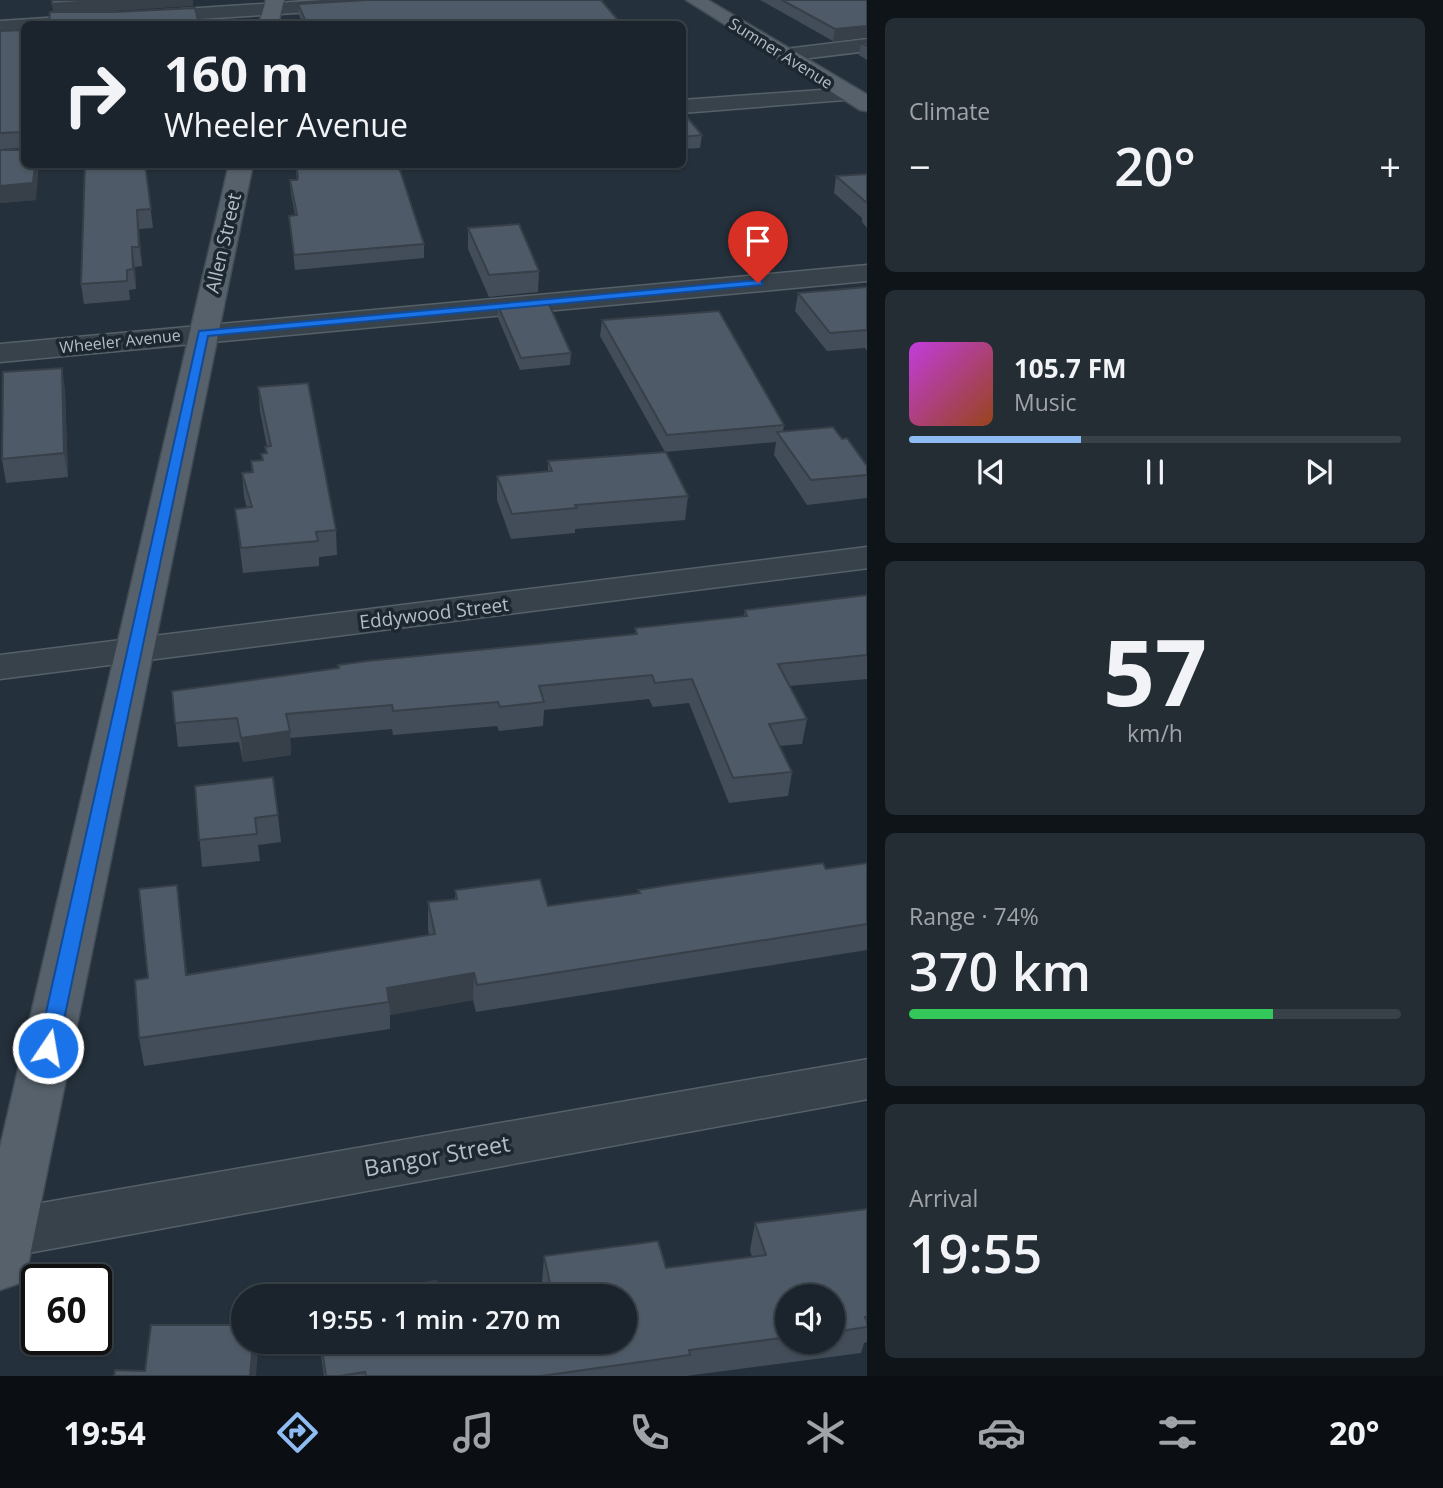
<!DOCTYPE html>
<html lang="en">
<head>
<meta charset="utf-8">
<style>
  :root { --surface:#1b242c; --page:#242c34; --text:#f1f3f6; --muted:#a0a4a9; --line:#394148; --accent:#8ebcf2 }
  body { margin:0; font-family:"Open Sans",sans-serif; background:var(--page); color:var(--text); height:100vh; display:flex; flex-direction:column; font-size:26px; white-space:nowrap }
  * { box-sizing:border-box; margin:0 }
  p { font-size:23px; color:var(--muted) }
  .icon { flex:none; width:38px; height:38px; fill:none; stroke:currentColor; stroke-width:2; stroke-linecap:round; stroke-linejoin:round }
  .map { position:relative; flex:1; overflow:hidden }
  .panel { display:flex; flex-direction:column; gap:18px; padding:18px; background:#0f1418; width:576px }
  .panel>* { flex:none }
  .hud { position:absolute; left:21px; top:21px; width:665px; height:147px; border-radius:10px; box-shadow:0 2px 5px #0004,0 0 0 2px var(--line); background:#1b242c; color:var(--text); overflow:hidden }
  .tools { position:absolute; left:775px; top:1284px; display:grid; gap:14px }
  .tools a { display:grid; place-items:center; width:70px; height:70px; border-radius:50%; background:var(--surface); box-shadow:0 2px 5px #0004,0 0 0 2px var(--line); font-size:35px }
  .speed { position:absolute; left:21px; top:1264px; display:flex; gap:14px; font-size:35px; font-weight:700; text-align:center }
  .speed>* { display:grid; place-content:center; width:91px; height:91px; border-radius:50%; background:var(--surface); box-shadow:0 2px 5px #0004,0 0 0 2px var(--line); line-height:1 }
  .speed .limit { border:4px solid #111; border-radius:10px; background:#fff; color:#111 }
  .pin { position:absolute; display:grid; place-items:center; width:60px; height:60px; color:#fff; margin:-72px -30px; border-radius:50% 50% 50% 0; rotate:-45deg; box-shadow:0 0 7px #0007 }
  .pin .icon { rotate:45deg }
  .me { position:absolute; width:77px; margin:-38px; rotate:12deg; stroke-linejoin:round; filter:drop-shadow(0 0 5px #0008) }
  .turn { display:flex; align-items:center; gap:24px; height:147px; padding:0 28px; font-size:32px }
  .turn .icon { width:91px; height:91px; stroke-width:2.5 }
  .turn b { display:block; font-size:49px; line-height:60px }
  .big { font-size:52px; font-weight:600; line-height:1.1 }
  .panel .widget { flex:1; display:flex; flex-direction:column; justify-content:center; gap:10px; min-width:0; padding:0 24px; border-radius:10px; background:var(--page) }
  .panel .dial { align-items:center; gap:0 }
  .dial b { font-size:91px; line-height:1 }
  .song { display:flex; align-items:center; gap:21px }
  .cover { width:84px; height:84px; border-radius:10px; background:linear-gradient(135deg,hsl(290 70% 55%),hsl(20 70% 35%)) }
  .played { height:7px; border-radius:4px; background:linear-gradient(90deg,var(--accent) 35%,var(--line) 35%) }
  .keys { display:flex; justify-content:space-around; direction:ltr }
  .heat { display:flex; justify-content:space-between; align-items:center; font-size:38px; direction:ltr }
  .charge { height:10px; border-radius:5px; background:linear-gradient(90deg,#34c759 74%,var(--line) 0) }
  .trip { position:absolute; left:231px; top:1284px; width:406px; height:70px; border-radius:35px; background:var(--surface); box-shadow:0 2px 5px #0004,0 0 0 2px var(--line); font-weight:600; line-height:70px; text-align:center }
  .dock { display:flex; height:112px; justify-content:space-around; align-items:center; background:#0b0e12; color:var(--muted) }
  .dock .icon { width:49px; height:49px }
  .dock .current { color:var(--accent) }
  .dock b { font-size:32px; color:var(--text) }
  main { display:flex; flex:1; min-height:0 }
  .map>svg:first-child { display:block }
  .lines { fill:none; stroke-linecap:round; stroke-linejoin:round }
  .minor-casing { stroke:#566069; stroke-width:3 }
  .tertiary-casing { stroke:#566069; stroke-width:3 }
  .primary-casing { stroke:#414b54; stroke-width:3 }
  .minor { fill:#38424b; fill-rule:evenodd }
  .tertiary { fill:#38424b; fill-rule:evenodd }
  .primary { fill:#56616b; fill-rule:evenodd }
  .wall { fill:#434d59; fill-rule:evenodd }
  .shaded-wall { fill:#373f48 }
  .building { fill:#4e5a67; stroke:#373f48; stroke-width:2 }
  .route { fill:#1a73e8; stroke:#114b97; stroke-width:2 }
  .labels { text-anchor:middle; stroke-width:7; stroke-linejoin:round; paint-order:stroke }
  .far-street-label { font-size:16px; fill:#b4bdc7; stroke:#1d2730 }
  .street-label { font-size:19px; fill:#b4bdc7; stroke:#1d2730 }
  .near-street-label { font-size:23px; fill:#b4bdc7; stroke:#1d2730 }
</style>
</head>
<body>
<main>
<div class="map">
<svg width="868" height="1376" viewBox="0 0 868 1376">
  <rect width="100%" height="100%" fill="#24303b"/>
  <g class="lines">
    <defs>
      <path id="minor" d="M322 0H419L410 6 116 24H24V31L0 33V21Z
        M868 39V51L785 61 778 59 775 55 778 51 785 49Z
        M868 265V281L0 362V344Z
        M868 547V568L0 679V655Z
        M868 1059V1099L7 1257 0 1255V1211L7 1209Z"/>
      <path id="tertiary" d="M849 88 857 89 860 94 857 99 682 113V100Z"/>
      <path id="primary" d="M266 0H284L278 24H259Z
        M686 0H708L868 95V111L860 110Z
        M229 164H253L28 1265 20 1283 0 1290V1147Z"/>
    </defs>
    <use href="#minor" class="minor-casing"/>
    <use href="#tertiary" class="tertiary-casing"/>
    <use href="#primary" class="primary-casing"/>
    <use href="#minor" class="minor"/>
    <use href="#tertiary" class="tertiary"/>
    <use href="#primary" class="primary"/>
  </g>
  <path class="wall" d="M760 0H867V37L833 41Z
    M298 4 618 20 617 24H303L299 15Z
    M24 30 36 200 0 203V150H23V148L0 149V31Z
    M867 42V60L859 55 861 43Z
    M682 111 702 135 700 148 682 149Z
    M145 164 153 228 139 229 142 266 135 267 136 289 129 290 130 300 84 304 81 284Z
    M295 164H426L399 166 424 244V258L295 270 289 216 295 215 291 194 290 180H297Z
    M483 164H532L485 168Z
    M867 174V228L862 222V218L834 193 836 176Z
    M468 228 539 271 538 292 489 297 468 249Z
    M867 287V351L865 348 827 351 795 311 798 293Z
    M498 306 571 353 570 365 520 370 498 318Z
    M602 320 784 425 783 431 842 439 867 466V498L807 505 774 455 776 442 665 452 600 336Z
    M62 368 65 391 68 477 6 483 2 459Z
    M258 387 336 530 337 555 319 557V566L243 573 235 509 247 508 244 497 242 473 252 472 251 461 262 460 261 454 266 453 265 447H267L260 411Z
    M548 461 688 496 685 520 575 529V533L511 539 497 500V476L548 472Z
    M867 595V679L789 686 807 719 802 744 780 746 792 772 788 796 729 803 689 703 653 707 649 699 544 710 543 726 499 731 497 726 393 735 392 729 290 738 291 755 243 762 239 742 178 747 172 691 635 634V628L744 616 745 610Z
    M195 786 278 815 281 842 258 845 260 861 202 867Z
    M867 863V950L476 1012 473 1000 390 1015V1029L144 1066 139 1038 148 978 180 912 187 974 429 935 428 929V902L455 899V890L548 906 638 893V890L826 869Z
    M867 1209V1342L864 1343 861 1353 686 1376H324L319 1342H625V1297H545L542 1283 544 1256 666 1268 752 1257 750 1250 755 1223ZM788 1297H833V1342H788Z"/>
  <path class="shaded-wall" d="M108 0H193V6L53 15 52 4Z
    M867 26V37L833 41 835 29Z
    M35 164H39L36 200 0 203V186Z
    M137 210 139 229 142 266 139 247Z
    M132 247 135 267 136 289 133 269Z
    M62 368 65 391 68 477 64 453Z
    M290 731 291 755 243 762 241 738Z
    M177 885 190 1002 186 975Z
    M474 973 473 1000 390 1015 389 1002 387 988Z
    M253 1342H257L258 1351 256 1376H250Z"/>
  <path class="building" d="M52 0H108L52 4Z
    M367 0H601L618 20 613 23 615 24H307L298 4Z
    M782 0H867V26L835 29Z
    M195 8 199 24H49L50 12H114Z
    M24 30V164H35L33 183 0 186V150H23V132L0 133V31Z
    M867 42V46L861 43Z
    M682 111 702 135 682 137Z
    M85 164H145L151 209 137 210 139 247H132L133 269 127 270V281L81 284Z
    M296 164H398L424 244 294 255 289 216 297 215 290 180H297L298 177Z
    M867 174V203L836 176Z
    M519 224 539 271 489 275 468 228Z
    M867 287V330L830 333 798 293Z
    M548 302 571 353 521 358 498 306Z
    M719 311 784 425 667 435 602 320Z
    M62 368 64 453 2 459 3 372Z
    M308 383 336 530 316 532 318 541 241 548 235 509 252 507 242 473 253 472 251 461 263 460 261 454 267 453 265 447 271 446 258 387Z
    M833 427 842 439 847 438 867 466V475L811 480 777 432Z
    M666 452 688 496 575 505 577 508 512 514 497 476 552 471 548 461Z
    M867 595V655L778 664 807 719 769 724 792 772 733 778 692 679 655 683 652 675 539 686 544 702 500 707 498 702 393 711 392 705 286 714 290 731 241 738 237 718 175 723 172 691 339 668 338 665 367 661 637 634 635 628 747 616 745 610Z
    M273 777 278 815 255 818 257 834 199 840 195 786Z
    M823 863 826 869 867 863V924L477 985 474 973 387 988 389 1002 139 1038 135 980 148 978 139 889 177 885 186 975 435 934 428 902 457 899 455 890 540 879 548 906 640 893 638 890 675 884Z
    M867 1209V1317H865L867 1322V1327L833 1332V1297H788V1337L689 1350 690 1355 541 1376H366L365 1372 340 1376H326L321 1342H625V1297H553L544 1256 658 1241 666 1268 766 1255 755 1223Z
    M436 1281 439 1297H348Z
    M151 1325H243V1342H253L250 1376H114L115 1370 145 1371Z"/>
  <path class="route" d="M758 280 762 281V285L208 336 58 1048 55 1053 48 1056 41 1053 38 1048 199 331Z"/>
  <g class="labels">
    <g class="far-street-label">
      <text transform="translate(781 53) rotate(32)" y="6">Sumner Avenue</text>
      <text transform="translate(120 341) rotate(-6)" y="6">Wheeler Avenue</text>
    </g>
    <g class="street-label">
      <text transform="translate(223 243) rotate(-77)" y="7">Allen Street</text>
      <text transform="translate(434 613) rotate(-7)" y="7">Eddywood Street</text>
    </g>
    <g class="near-street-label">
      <text transform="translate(437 1156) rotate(-10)" y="8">Bangor Street</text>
    </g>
  </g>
</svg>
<div class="tools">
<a><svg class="icon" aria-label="sound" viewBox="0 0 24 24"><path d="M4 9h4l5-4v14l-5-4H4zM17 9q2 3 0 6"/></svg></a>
</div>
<div class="speed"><div class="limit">60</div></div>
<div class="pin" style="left:758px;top:283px;background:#d93025"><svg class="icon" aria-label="arrive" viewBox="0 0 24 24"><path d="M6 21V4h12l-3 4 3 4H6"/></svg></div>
<svg class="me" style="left:48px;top:1048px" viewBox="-20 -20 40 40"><circle r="17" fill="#1a73e8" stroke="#fff" stroke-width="3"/><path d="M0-11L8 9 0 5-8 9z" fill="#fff"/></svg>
<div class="trip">19:55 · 1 min · 270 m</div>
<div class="hud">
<div class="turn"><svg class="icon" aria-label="right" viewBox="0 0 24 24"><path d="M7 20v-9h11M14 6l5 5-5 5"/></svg><div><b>160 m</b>Wheeler Avenue</div></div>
</div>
</div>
<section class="panel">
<div class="widget"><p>Climate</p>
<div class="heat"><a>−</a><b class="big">20°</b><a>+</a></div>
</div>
<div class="widget">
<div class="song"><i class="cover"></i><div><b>105.7 FM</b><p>Music</p></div></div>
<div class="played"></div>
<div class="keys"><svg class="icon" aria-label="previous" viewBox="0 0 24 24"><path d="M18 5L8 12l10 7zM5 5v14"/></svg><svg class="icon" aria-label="pause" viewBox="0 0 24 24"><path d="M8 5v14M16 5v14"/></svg><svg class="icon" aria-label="next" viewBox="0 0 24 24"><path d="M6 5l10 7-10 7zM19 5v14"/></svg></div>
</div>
<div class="widget dial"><b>57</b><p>km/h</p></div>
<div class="widget"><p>Range · 74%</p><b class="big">370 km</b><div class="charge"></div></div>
<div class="widget"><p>Arrival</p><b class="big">19:55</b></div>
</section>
</main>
<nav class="dock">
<b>19:54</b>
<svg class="icon current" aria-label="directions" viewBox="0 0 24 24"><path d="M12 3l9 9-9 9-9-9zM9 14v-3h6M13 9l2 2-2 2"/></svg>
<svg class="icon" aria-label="music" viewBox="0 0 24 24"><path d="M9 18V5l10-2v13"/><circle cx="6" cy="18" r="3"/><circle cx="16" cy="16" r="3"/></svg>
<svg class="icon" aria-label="phone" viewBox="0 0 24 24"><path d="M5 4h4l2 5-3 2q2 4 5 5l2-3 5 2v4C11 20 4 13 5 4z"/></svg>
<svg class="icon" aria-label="climate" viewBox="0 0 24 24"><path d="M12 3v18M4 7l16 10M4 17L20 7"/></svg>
<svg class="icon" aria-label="car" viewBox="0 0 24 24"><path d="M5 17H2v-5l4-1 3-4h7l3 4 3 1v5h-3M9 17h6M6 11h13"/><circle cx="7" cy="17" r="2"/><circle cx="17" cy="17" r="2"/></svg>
<svg class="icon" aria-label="filters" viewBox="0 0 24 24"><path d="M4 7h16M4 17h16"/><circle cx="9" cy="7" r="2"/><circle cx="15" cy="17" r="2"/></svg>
<b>20°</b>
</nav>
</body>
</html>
